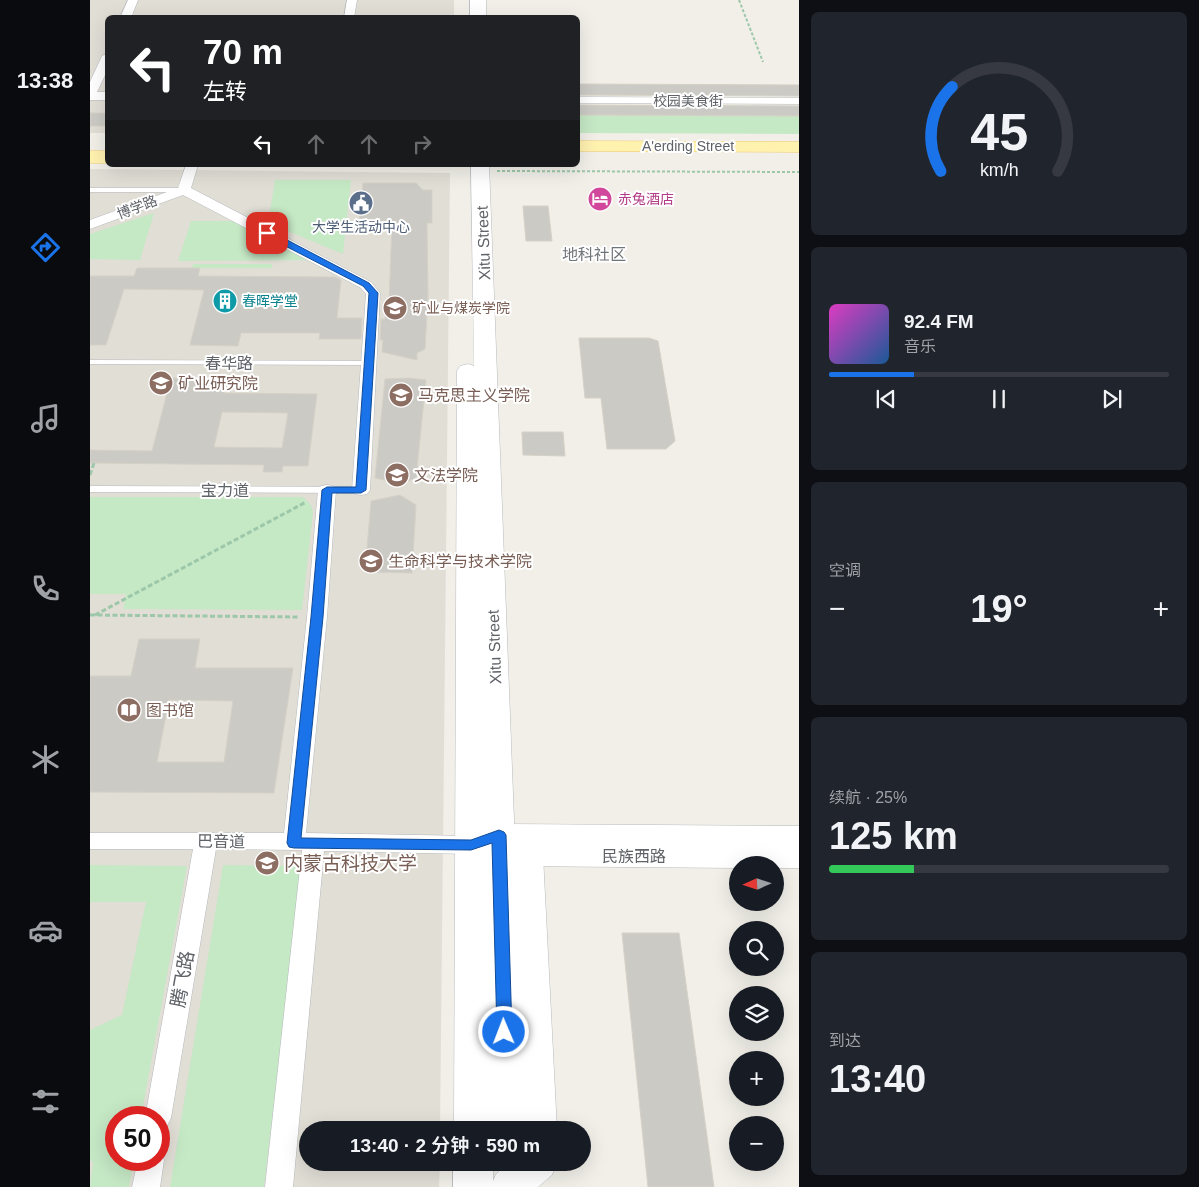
<!DOCTYPE html>
<html lang="zh">
<head>
<meta charset="utf-8">
<style>
  :root { --surface:#171b24; --page:#20242c; --text:#f1f3f6; --muted:#9ea1a6; --line:#363941; --accent:#1a73e8 }
  body { margin:0; font-family:Arial,"Noto Sans SC",sans-serif; background:var(--page); color:var(--text); height:100vh; display:flex; flex-direction:column; font-size:19px; white-space:nowrap }
  * { box-sizing:border-box; margin:0 }
  p { font-size:16px; color:var(--muted) }
  .icon { flex:none; width:28px; height:28px; fill:none; stroke:currentColor; stroke-width:2; stroke-linecap:round; stroke-linejoin:round }
  .map { position:relative; flex:1; overflow:hidden }
  .details { display:flex; flex-direction:column; gap:12px; padding:12px; background:#0d0f14; width:400px }
  .details>* { flex:none }
  .guide { position:absolute; left:15px; top:15px; width:475px; height:152px; border-radius:8px; box-shadow:0 5px 20px #0002; background:#202124; color:#fff; overflow:hidden }
  .needle { width:32px; rotate:267deg }
  .controls { position:absolute; left:639px; top:856px; display:grid; gap:10px }
  .controls a { display:grid; place-items:center; width:55px; height:55px; border-radius:50%; background:var(--surface); box-shadow:0 5px 20px #0002; font-size:25px }
  .speed { position:absolute; left:15px; top:1106px; display:flex; gap:10px; font-size:25px; font-weight:700; text-align:center }
  .speed>* { display:grid; place-content:center; width:65px; height:65px; border-radius:50%; background:var(--surface); box-shadow:0 5px 20px #0002; line-height:1 }
  .speed .limit { border:8px solid #d22; background:#fff; color:#111 }
  .pin { position:absolute; display:grid; place-items:center; width:42px; height:42px; color:#fff; margin:-21px; border-radius:10px; box-shadow:0 2px 8px #0006 }
  .me { position:absolute; width:55px; margin:-28px; rotate:359deg; stroke-linejoin:round; filter:drop-shadow(0 0 4px #0008) }
  .turn { display:flex; align-items:center; gap:18px; height:105px; padding:0 15px; font-size:22px }
  .turn .icon { width:65px; height:65px; stroke-width:2.5 }
  .turn b { display:block; font-size:35px; line-height:42px }
  .lanes { display:flex; align-items:center; height:48px; padding:0 15px; background:#0003; justify-content:center; gap:25px; direction:ltr }
  .lanes .off { opacity:.35 }
  .big { font-size:38px; font-weight:600; line-height:1.1 }
  .details .tile { flex:1; display:flex; flex-direction:column; justify-content:center; gap:8px; min-width:0; padding:0 18px; border-radius:8px; background:var(--page) }
  .details .dial { align-items:center; gap:0 }
  .dial svg { height:130px; overflow:visible; fill:none; stroke:var(--line); stroke-width:7; stroke-linecap:round; text-anchor:middle }
  .dial text { fill:var(--text); stroke:none }
  .song { display:flex; align-items:center; gap:15px }
  .cover { width:60px; height:60px; border-radius:8px; background:linear-gradient(135deg,hsl(310 70% 55%),hsl(210 70% 35%)) }
  .played { height:5px; border-radius:2px; background:linear-gradient(90deg,var(--accent) 25%,var(--line) 25%) }
  .keys { display:flex; justify-content:space-around; direction:ltr }
  .heat { display:flex; justify-content:space-between; align-items:center; font-size:28px; direction:ltr }
  .charge { height:8px; border-radius:4px; background:linear-gradient(90deg,#34c759 25%,var(--line) 0) }
  .trip { position:absolute; left:209px; top:1121px; width:292px; height:50px; border-radius:25px; background:var(--surface); box-shadow:0 5px 20px #0002; font-weight:600; line-height:50px; text-align:center }
  main { display:flex; flex:1; min-height:0 }
  .tab-bar { display:flex; flex-direction:column; width:90px; justify-content:space-around; align-items:center; background:#090b0e; color:var(--muted) }
  .tab-bar .icon { width:35px; height:35px }
  .tab-bar .selected { color:var(--accent) }
  .tab-bar b { font-size:22px; color:var(--text) }
  .map>svg:first-child { display:block }
  .education { fill:#e1ded6; fill-rule:evenodd }
  .green { fill:#c5e8c5 }
  .building { fill:#cccac5; stroke:#d6d1c6; fill-rule:evenodd }
  .lines { fill:none; stroke-linecap:round; stroke-linejoin:round }
  .service-casing { stroke:#b5b8bc; stroke-width:1 }
  .pedestrian-casing { stroke:#b5b8bc; stroke-width:1 }
  .minor-casing { stroke:#b5b8bc; stroke-width:1 }
  .tertiary-casing { stroke:#b5b8bc; stroke-width:1 }
  .secondary-casing { stroke:#b6babf; stroke-width:1 }
  .primary-casing { stroke:#f2c960; stroke-width:1 }
  .path-far1 { stroke:#9cc7a9; stroke-width:2; stroke-dasharray:3 2; stroke-linecap:butt }
  .path { stroke:#9cc7a9; stroke-width:3; stroke-dasharray:5 2.5; stroke-linecap:butt }
  .service { fill:#fff; fill-rule:evenodd }
  .pedestrian { fill:#fff; fill-rule:evenodd }
  .minor { fill:#fff; fill-rule:evenodd }
  .tertiary { fill:#fff; fill-rule:evenodd }
  .secondary { fill:#fff; fill-rule:evenodd }
  .primary { fill:#fff2af; fill-rule:evenodd }
  .route { fill:#1a73e8; stroke:#114b97 }
  .labels { text-anchor:middle; stroke-width:4; stroke-linejoin:round; paint-order:stroke }
  .far-street-label { font-size:14px; fill:#5f6368; stroke:#fff }
  .far-hotel-label { font-size:14px; fill:#b23c85; stroke:#fff; text-anchor:start }
  .far-service-label { font-size:14px; fill:#4e5e75; stroke:#fff }
  .far-culture-label { font-size:14px; fill:#0d838f; stroke:#fff; text-anchor:start }
  .far-education-label { font-size:14px; fill:#785e54; stroke:#fff; text-anchor:start }
  .street-label { font-size:16px; fill:#5f6368; stroke:#fff }
  .far-quarter-label { font-size:16px; fill:#70757a; stroke:#fff }
  .education-label { font-size:16px; fill:#785e54; stroke:#fff; text-anchor:start }
  .near-education-label { font-size:19px; fill:#785e54; stroke:#fff; text-anchor:start }
  .near-street-label { font-size:19px; fill:#5f6368; stroke:#fff }
</style>
</head>
<body>
<main>
<nav class="tab-bar">
<b>13:38</b>
<svg class="icon selected" aria-label="directions" viewBox="0 0 24 24"><path d="M12 3l9 9-9 9-9-9zM9 14v-3h6M13 9l2 2-2 2"/></svg>
<svg class="icon" aria-label="music" viewBox="0 0 24 24"><path d="M9 18V5l10-2v13"/><circle cx="6" cy="18" r="3"/><circle cx="16" cy="16" r="3"/></svg>
<svg class="icon" aria-label="phone" viewBox="0 0 24 24"><path d="M5 4h4l2 5-3 2q2 4 5 5l2-3 5 2v4C11 20 4 13 5 4z"/></svg>
<svg class="icon" aria-label="climate" viewBox="0 0 24 24"><path d="M12 3v18M4 7l16 10M4 17L20 7"/></svg>
<svg class="icon" aria-label="car" viewBox="0 0 24 24"><path d="M5 17H2v-5l4-1 3-4h7l3 4 3 1v5h-3M9 17h6M6 11h13"/><circle cx="7" cy="17" r="2"/><circle cx="17" cy="17" r="2"/></svg>
<svg class="icon" aria-label="filters" viewBox="0 0 24 24"><path d="M4 7h16M4 17h16"/><circle cx="9" cy="7" r="2"/><circle cx="15" cy="17" r="2"/></svg>
</nav>
<div class="map">
<svg width="709" height="1187" viewBox="0 0 709 1187">
  <rect width="100%" height="100%" fill="#f1efe8"/>
  <path class="education" d="M0 0H364V17L18 18 17 133H0Z
    M0 169 360 173 350 1130H218V1162L350 1163 349 1187H0ZM26 1118H69V1160H26Z"/>
  <path class="green" d="M488 115 709 116V134L488 133Z
    M185 180H261L253 254 178 223Z
    M64 213 50 260 0 259V234Z
    M101 221H145L220 260 88 261Z
    M103 264H182V268H102Z
    M0 497H213L221 505 223 512 212 610 33 609 36 594H0Z
    M0 865 97 866 51 1117 26 1118V1160H44L39 1187H0L3 1162 0 1160V1030L32 1015 56 902H0Z
    M133 865 212 866 174 1187H80Z"/>
  <path class="building" d="M488 84 709 85V96L488 95Z
    M488 105 709 106V116L488 115Z
    M0 113H18V126H0Z
    M273 183H326L333 190H342V223H337L338 296 335 349 327 353V360L292 352 293 340H290L291 319H295L297 302H299L302 223H269Z
    M433 206H458L462 241H436Z
    M47 268H110L108 276 245 277 251 280 247 318H272L271 339H229L230 333H151L148 346 100 345 114 290 34 289 16 345H0V276H44Z
    M489 338H559L568 341 585 441 576 449H517L511 398H495Z
    M81 378H137L134 393 227 394 218 466H193L192 472H173L174 465 0 463V450L62 451ZM132 412 198 413 192 448 124 447Z
    M319 378 336 380 326 478 311 484 285 478 295 379Z
    M432 432H473L475 456 433 455Z
    M310 495 326 505 322 573 275 572 281 501Z
    M49 639H110L105 668H203L184 793 0 792V676H41ZM79 700 143 701 134 762H67Z
    M532 933H589L624 1187H558Z"/>
  <g class="lines">
    <defs>
      <path id="service" d="M0 188H94L97 190 94 192H0Z
        M0 360 279 361 283 363 279 365 0 364Z
        M0 486 271 487 276 490 271 493 0 492Z"/>
      <path id="pedestrian" d="M488 97 709 98V104L488 103Z"/>
      <path id="minor" d="M38 0H48L41 18H30Z
        M257 0H267L264 18H254Z
        M18 53V69L7 92H18V100H0V82L12 56Z
        M96 165H108L101 188 281 282 290 293 280 490 277 494 271 495 265 494 262 490 276 294 271 288 93 195 0 229V220L88 188Z
        M237 485 243 486 246 490 237 617 216 833 381 836 389 839 392 845 389 851 381 854 234 851 203 1187H175L212 850 126 849 81 1118 77 1126 69 1129V1118H55L103 849H0V833H194L217 617 228 490 231 486Z
        M69 1151 74 1160 70 1187H42L48 1160H69Z"/>
      <path id="tertiary" d="M409 824 709 826V868H685V865H648V868L421 866 411 863 407 855 411 847 416 846 399 843 395 835 399 827Z"/>
      <path id="secondary" d="M380 0H396V18H380Z
        M381 165H399L425 847 437 843 449 847 453 856 467 1130H364L367 371 370 366 378 364 384 366Z
        M363 1162H403V1181L406 1174 419 1162H467L462 1175 448 1187H363Z"/>
      <path id="primary" d="M488 141 709 142V152L488 151Z
        M0 151H18V163H0Z"/>
    </defs>
    <use href="#service" class="service-casing"/>
    <use href="#pedestrian" class="pedestrian-casing"/>
    <use href="#minor" class="minor-casing"/>
    <use href="#tertiary" class="tertiary-casing"/>
    <use href="#secondary" class="secondary-casing"/>
    <use href="#primary" class="primary-casing"/>
    <path class="path-far1" d="M649 0 673 62
      M407 171 709 172"/>
    <path class="path" d="M0 475 4 463
      M0 615 209 617
      M5 615 216 502"/>
    <use href="#service" class="service"/>
    <use href="#pedestrian" class="pedestrian"/>
    <use href="#minor" class="minor"/>
    <use href="#tertiary" class="tertiary"/>
    <use href="#secondary" class="secondary"/>
    <use href="#primary" class="primary"/>
  </g>
  <path class="route" d="M174 231H180L279 283 288 293 276 490 271 493H242L233 617 211 838 381 840 409 830 414 832 416 835 422 1032 420 1036 414 1038 409 1036 407 1032 402 843 381 850 204 848 199 847 197 843 221 617 232 490 237 487H266L279 293 273 286 174 235Z"/>
  <defs>
    <symbol id="hotel-disc" viewBox="-11 -11 22 22"><circle r="9.5" fill="#d1479c" stroke="#fff"/><path d="M-6-4.5h1.5V1H6V5H4.5V3h-9V5H-6ZM-4 0a1.8 1.8 0 1 1 3.6 0ZM.5 0V-2.5h3Q6-2.5 6 0Z" fill="#fff"/></symbol>
    <symbol id="civic-disc" viewBox="-11 -11 22 22"><circle r="9.5" fill="#5c6f8a" stroke="#fff"/><path d="M-.6-6.5H3V-4.5H.6V-3L4-1V1h2V6H-6V1h2V-1L-.6-3ZM-1.2 2.5V6h2.4V2.5Z" fill="#fff"/></symbol>
    <symbol id="building-disc" viewBox="-11 -11 22 22"><circle r="9.5" fill="#0f9aa8" stroke="#fff"/><path d="M-4-6H4V6H1V3H-1V6H-4ZM-2.5-4.3h1.7v1.8h-1.7ZM.8-4.3h1.7v1.8H.8ZM-2.5-1h1.7V.8h-1.7ZM.8-1h1.7V.8H.8Z" fill="#fff"/></symbol>
    <symbol id="university-disc" viewBox="-11 -11 22 22"><circle r="9.5" fill="#8d6e63" stroke="#fff"/><path d="M0-5L7-2L0 1L-7-2ZM-4 1L0 2.5L4 1V4Q0 6-4 4Z" fill="#fff"/></symbol>
    <symbol id="library-disc" viewBox="-11 -11 22 22"><circle r="9.5" fill="#8d6e63" stroke="#fff"/><path d="M-6-4Q-3-5.5-.7-3.5V5Q-3 3-6 4ZM6-4Q3-5.5 .7-3.5V5Q3 3 6 4Z" fill="#fff"/></symbol>
  </defs>
  <g fill-rule="evenodd">
    <use href="#hotel-disc" x="496" y="185" width="28" height="28"/>
    <use href="#civic-disc" x="257" y="189" width="28" height="28"/>
    <use href="#building-disc" x="121" y="287" width="28" height="28"/>
    <use href="#university-disc" x="291" y="294" width="28" height="28"/>
    <use href="#university-disc" x="57" y="369" width="28" height="28"/>
    <use href="#university-disc" x="297" y="381" width="28" height="28"/>
    <use href="#university-disc" x="293" y="461" width="28" height="28"/>
    <use href="#university-disc" x="267" y="547" width="28" height="28"/>
    <use href="#library-disc" x="25" y="696" width="28" height="28"/>
    <use href="#university-disc" x="163" y="849" width="28" height="28"/>
  </g>
  <g class="labels">
    <g class="far-street-label">
      <text x="598" y="106">校园美食街</text>
      <text x="598" y="151">A'erding Street</text>
      <text transform="translate(47 207) rotate(-21)" y="5">博学路</text>
    </g>
    <g class="far-hotel-label">
      <text x="528" y="204">赤兔酒店</text>
    </g>
    <g class="far-service-label">
      <text x="271" y="232">大学生活动中心</text>
    </g>
    <g class="far-culture-label">
      <text x="152" y="306">春晖学堂</text>
    </g>
    <g class="far-education-label">
      <text x="322" y="313">矿业与煤炭学院</text>
    </g>
    <g class="street-label">
      <text transform="translate(393 243) rotate(-92)" y="6">Xitu Street</text>
      <text x="139" y="369">春华路</text>
      <text x="135" y="496">宝力道</text>
      <text transform="translate(404 647) rotate(-92)" y="6">Xitu Street</text>
      <text transform="translate(131 841) rotate(1)" y="6">巴音道</text>
      <text x="544" y="862">民族西路</text>
    </g>
    <g class="far-quarter-label">
      <text x="504" y="260">地科社区</text>
    </g>
    <g class="education-label">
      <text x="88" y="389">矿业研究院</text>
      <text x="328" y="401">马克思主义学院</text>
      <text x="324" y="481">文法学院</text>
      <text x="298" y="567">生命科学与技术学院</text>
      <text x="56" y="716">图书馆</text>
    </g>
    <g class="near-education-label">
      <text x="194" y="870">内蒙古科技大学</text>
    </g>
    <g class="near-street-label">
      <text transform="translate(92 979) rotate(-80)" y="7">腾飞路</text>
    </g>
  </g>
</svg>
<div class="controls">
<a><svg class="needle" viewBox="-14 -14 28 28"><path d="M0-13l5 13h-10z" fill="#e53935"/><path d="M0 13l5-13h-10z" fill="#9ea1a6"/></svg></a>
<a><svg class="icon" aria-label="search" viewBox="0 0 24 24"><circle cx="10" cy="10" r="6"/><path d="M15 15l6 6"/></svg></a>
<a><svg class="icon" aria-label="layers" viewBox="0 0 24 24"><path d="M12 4l9 5-9 5-9-5zM3 14l9 5 9-5"/></svg></a>
<a>+</a>
<a>−</a>
</div>
<div class="speed"><div class="limit">50</div></div>
<div class="pin" style="left:177px;top:233px;background:#d93025"><svg class="icon" aria-label="arrive" viewBox="0 0 24 24"><path d="M6 21V4h12l-3 4 3 4H6"/></svg></div>
<svg class="me" style="left:414px;top:1032px" viewBox="-20 -20 40 40"><circle r="17" fill="#1a73e8" stroke="#fff" stroke-width="3"/><path d="M0-11L8 9 0 5-8 9z" fill="#fff"/></svg>
<div class="trip">13:40 · 2 分钟 · 590 m</div>
<div class="guide">
<div class="turn"><svg class="icon" aria-label="left" viewBox="0 0 24 24"><path d="M17 20v-9H6M10 6l-5 5 5 5"/></svg><div><b>70 m</b>左转</div></div>
<div class="lanes"><svg class="icon" aria-label="left" viewBox="0 0 24 24"><path d="M17 20v-9H6M10 6l-5 5 5 5"/></svg><svg class="icon off" aria-label="ahead" viewBox="0 0 24 24"><path d="M12 20V5M6 11l6-6 6 6"/></svg><svg class="icon off" aria-label="ahead" viewBox="0 0 24 24"><path d="M12 20V5M6 11l6-6 6 6"/></svg><svg class="icon off" aria-label="right" viewBox="0 0 24 24"><path d="M7 20v-9h11M14 6l5 5-5 5"/></svg></div>
</div>
</div>
<section class="details">
<div class="tile dial"><svg viewBox="0 0 100 80">
<path d="M14 69A42 42 0 1 1 86 69"/>
<path d="M14 69A42 42 0 0 1 21 17" stroke="#1a73e8"/>
<text x="50" y="56" font-size="32" font-weight="700">45</text>
<text x="50" y="72" font-size="11">km/h</text>
</svg></div>
<div class="tile">
<div class="song"><i class="cover"></i><div><b>92.4 FM</b><p>音乐</p></div></div>
<div class="played"></div>
<div class="keys"><svg class="icon" aria-label="previous" viewBox="0 0 24 24"><path d="M18 5L8 12l10 7zM5 5v14"/></svg><svg class="icon" aria-label="pause" viewBox="0 0 24 24"><path d="M8 5v14M16 5v14"/></svg><svg class="icon" aria-label="next" viewBox="0 0 24 24"><path d="M6 5l10 7-10 7zM19 5v14"/></svg></div>
</div>
<div class="tile"><p>空调</p>
<div class="heat"><a>−</a><b class="big">19°</b><a>+</a></div>
</div>
<div class="tile"><p>续航 · 25%</p><b class="big">125 km</b><div class="charge"></div></div>
<div class="tile"><p>到达</p><b class="big">13:40</b></div>
</section>
</main>
</body>
</html>
